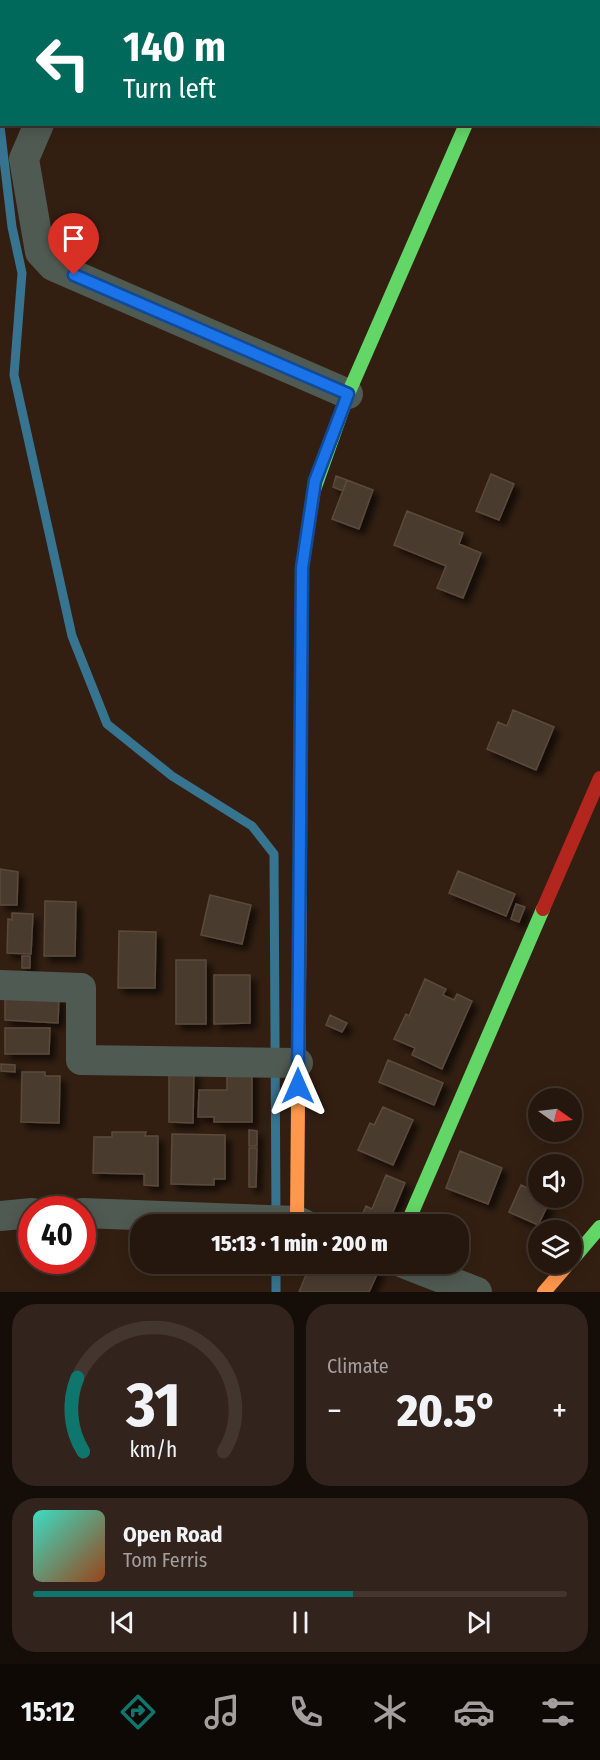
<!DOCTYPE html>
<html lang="en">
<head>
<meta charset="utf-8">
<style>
  :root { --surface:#26170e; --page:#32241c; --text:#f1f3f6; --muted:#a49f9e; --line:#42362e; --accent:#0f766e }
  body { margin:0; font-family:"Fira Sans Condensed",sans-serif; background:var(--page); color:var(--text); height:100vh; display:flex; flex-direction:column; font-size:22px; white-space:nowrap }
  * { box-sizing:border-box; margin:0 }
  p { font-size:20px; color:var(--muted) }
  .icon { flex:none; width:33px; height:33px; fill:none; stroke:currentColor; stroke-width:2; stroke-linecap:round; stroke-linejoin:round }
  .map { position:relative; height:1292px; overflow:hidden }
  .side { display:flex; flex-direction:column; gap:12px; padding:12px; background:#150d08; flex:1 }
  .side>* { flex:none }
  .banner { position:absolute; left:0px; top:0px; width:600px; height:126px; box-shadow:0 3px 15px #0003,0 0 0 2px var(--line); background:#00695c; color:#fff; overflow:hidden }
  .needle { width:39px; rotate:104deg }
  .tools { position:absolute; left:528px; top:1088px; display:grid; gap:12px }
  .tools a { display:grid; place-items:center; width:54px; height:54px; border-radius:50%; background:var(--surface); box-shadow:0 3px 15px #0003,0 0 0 2px var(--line); font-size:30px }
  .speed { position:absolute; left:18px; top:1196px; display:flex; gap:12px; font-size:30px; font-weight:700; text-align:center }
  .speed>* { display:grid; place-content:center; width:78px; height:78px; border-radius:50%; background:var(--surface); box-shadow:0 3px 15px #0003,0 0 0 2px var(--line); line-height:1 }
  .speed .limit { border:9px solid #d22; background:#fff; color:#111 }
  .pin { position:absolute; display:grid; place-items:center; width:51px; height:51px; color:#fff; margin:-62px -26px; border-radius:50% 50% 50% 0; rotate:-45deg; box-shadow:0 0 6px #0007 }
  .pin .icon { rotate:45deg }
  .me { position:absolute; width:66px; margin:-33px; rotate:0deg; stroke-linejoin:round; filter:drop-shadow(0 0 4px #0008) }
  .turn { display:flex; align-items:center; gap:21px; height:126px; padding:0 24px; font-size:27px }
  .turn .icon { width:78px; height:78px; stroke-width:2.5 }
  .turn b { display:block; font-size:42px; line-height:51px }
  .big { font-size:45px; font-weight:800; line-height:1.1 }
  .side .widget { flex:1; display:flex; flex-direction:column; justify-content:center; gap:9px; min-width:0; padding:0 21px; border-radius:24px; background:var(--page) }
  .side .dial { align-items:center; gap:0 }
  .dial svg { height:156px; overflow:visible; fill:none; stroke:var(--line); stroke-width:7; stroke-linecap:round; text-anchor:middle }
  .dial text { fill:var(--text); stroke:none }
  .song { display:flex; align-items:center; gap:18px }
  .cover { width:72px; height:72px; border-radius:9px; background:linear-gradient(135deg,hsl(170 70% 55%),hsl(20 70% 35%)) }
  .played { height:6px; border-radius:3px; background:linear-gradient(90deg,var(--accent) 60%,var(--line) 60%) }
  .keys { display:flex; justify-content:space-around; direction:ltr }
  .heat { display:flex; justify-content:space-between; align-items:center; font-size:33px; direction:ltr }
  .side .tiles { flex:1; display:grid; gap:12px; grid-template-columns:1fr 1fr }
  .widget:last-child { grid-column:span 2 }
  .trip { position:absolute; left:130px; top:1214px; width:339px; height:60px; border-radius:24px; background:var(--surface); box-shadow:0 3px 15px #0003,0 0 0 2px var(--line); font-weight:800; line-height:60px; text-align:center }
  .tabs { display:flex; height:96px; justify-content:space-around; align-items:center; background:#0f0906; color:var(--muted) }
  .tabs .icon { width:42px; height:42px }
  .tabs .current { color:var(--accent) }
  .tabs b { font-size:27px; color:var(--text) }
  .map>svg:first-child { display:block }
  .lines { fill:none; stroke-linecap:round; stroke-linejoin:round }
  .stream { stroke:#377490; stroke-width:9 }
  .building { fill:#493b2e; stroke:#5b4a3b; stroke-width:1.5; filter:url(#shadow) }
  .street { stroke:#4f5a52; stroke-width:30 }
  .fast { stroke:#63d668; stroke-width:14 }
  .slow { stroke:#ff974d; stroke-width:14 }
  .jam { stroke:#b3261e; stroke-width:14 }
  .route-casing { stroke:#114b97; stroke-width:15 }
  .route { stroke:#1a73e8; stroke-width:10 }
</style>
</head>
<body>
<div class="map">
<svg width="600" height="1292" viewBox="0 0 600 1292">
  <defs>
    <filter id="shadow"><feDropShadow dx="5.5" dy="5.5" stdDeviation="3" flood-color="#0009"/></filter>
  </defs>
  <rect width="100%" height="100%" fill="#321f12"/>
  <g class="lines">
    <path class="stream" d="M17 2V0
      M0 71 2 64
      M0 126 12 227 22 273 14 375 72 636 107 724 172 776 252 826 274 854 276 1216
      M276 1292V1263"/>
  </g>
  <path class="building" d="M491 474 514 484 499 520 476 511Z
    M336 476 347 480 343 491 333 487Z
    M347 480 373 490 359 529 332 519Z
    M407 511 463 533 459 544 481 553 463 598 437 588 446 566 394 545Z
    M513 710 554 727 536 770 487 749 498 722 507 726Z
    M0 869 18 872 17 905H0Z
    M458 871 515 894 506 916 449 893Z
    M210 895 251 905 242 944 201 935Z
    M45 901 76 902 75 956H44Z
    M516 904 525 907 519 922 511 919Z
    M12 913 33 914 31 954 7 953 8 919 12 920Z
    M119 931 156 932 155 988H118Z
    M22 956H30V968H22Z
    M176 960H206V1024H176Z
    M214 975H250V1023L214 1024Z
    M425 979 446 989 443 995 454 1000 457 994 472 1001 442 1069 412 1055 415 1048 394 1039 406 1014 409 1016Z
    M5 995 59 997 58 1023 5 1020Z
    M330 1015 347 1023 342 1032 326 1025Z
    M5 1028H50L49 1054H5Z
    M388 1060 443 1083 434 1105 379 1082Z
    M1 1064 15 1065V1072L1 1071Z
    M227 1069 252 1070V1122H214V1117H198L199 1090H227Z
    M22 1072H45V1076H60L59 1123 21 1122Z
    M194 1072 193 1123 169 1122V1074Z
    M383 1107 413 1120 393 1165 358 1150 370 1123 374 1125Z
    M249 1130 257 1131V1146H249Z
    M112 1132H146L145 1136H158V1186L144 1185V1174L93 1173 94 1137H112Z
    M172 1134 225 1135V1179H214V1185L171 1184Z
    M249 1148H257L256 1187H249Z
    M460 1151 502 1168 488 1204 446 1188Z
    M386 1175 405 1183 388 1224H358L366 1206 372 1209Z
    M521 1185 534 1191 531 1198 548 1205 538 1225 509 1212Z
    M311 1263H364L379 1270 369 1292H299Z"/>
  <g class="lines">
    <path class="street" d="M93 2V0
      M39 124 24 159 40 252 53 266 348 394
      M0 985 81 988V1060L298 1063
      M82 1213 297 1221 304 1224
      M0 1216 32 1213
      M403 1263 477 1292"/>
    <path class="fast" d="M314 490 348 394 466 124
      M407 1224 543 909
      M572 1260 600 1227"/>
    <path class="slow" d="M519 2 520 0
      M297 1221 300 868
      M544 1292 569 1263"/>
    <path class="jam" d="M300 868 302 568 314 490
      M543 909 600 778"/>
  </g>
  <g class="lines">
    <defs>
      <path id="route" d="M74 275 348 394 315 481 302 568 298 1086"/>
    </defs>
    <use href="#route" class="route-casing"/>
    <use href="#route" class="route"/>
  </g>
</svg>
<div class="tools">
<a><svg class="needle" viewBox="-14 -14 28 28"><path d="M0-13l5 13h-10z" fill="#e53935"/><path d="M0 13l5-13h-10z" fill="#a49f9e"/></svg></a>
<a><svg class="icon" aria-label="sound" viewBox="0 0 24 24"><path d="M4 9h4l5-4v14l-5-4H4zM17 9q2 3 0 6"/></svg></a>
<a><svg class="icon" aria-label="layers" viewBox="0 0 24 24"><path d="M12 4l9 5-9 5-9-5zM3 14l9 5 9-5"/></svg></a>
</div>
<div class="speed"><div class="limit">40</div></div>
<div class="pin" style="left:74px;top:275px;background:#d93025"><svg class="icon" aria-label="arrive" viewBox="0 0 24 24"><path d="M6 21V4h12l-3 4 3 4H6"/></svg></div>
<svg class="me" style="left:298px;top:1086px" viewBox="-20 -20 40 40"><path d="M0-17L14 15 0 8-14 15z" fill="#1a73e8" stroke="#fff" stroke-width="4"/></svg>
<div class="trip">15:13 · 1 min · 200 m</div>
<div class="banner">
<div class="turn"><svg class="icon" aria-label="left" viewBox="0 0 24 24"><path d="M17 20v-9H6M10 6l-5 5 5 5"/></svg><div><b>140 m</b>Turn left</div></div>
</div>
</div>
<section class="side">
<div class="tiles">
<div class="widget dial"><svg viewBox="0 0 100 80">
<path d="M14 69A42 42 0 1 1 86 69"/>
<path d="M14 69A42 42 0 0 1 11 31" stroke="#0f766e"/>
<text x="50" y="56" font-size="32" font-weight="700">31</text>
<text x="50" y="72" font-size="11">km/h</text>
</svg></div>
<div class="widget"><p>Climate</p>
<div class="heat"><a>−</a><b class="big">20.5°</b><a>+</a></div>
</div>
<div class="widget">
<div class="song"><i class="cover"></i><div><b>Open Road</b><p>Tom Ferris</p></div></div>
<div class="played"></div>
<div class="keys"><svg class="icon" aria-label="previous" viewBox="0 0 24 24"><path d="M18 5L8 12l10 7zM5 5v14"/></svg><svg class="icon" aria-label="pause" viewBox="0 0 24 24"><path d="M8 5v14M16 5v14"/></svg><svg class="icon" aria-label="next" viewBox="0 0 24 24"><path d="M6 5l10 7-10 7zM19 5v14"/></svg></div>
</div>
</div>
</section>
<nav class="tabs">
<b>15:12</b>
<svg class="icon current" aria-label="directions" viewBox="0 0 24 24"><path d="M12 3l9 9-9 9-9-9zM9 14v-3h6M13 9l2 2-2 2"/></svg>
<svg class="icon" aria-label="music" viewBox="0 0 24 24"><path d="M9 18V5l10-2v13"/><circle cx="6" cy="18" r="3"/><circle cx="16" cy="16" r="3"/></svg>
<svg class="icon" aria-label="phone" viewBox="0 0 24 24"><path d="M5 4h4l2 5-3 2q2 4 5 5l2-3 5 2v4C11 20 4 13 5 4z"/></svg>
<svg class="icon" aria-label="climate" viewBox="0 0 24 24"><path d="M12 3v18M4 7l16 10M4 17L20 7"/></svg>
<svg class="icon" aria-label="car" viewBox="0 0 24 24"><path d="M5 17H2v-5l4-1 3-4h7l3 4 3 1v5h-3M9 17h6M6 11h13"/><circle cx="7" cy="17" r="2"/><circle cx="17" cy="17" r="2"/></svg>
<svg class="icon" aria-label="filters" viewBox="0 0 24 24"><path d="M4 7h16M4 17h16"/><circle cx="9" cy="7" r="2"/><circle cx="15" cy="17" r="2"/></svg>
</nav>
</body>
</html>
